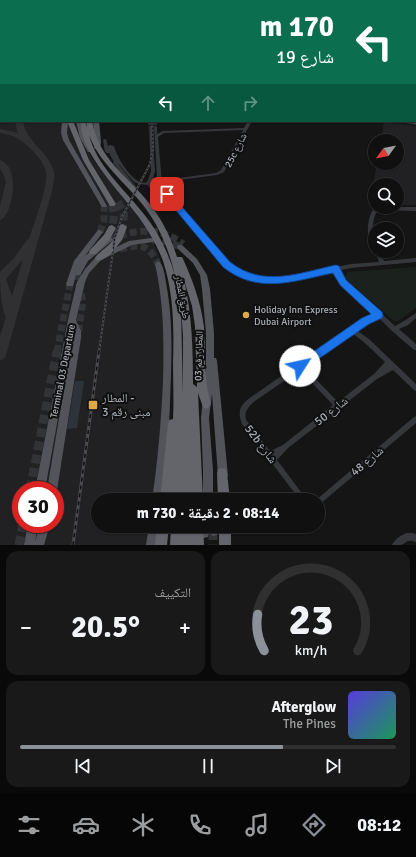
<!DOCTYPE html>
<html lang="ar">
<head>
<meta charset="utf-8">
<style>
  :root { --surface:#101010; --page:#191919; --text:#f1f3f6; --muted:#9c9d9f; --line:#303030; --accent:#8c9099 }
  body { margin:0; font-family:Signika,"Noto Naskh Arabic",sans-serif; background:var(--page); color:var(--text); direction:rtl; height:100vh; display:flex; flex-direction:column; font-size:15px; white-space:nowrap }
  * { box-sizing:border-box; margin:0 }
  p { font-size:13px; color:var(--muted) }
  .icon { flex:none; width:22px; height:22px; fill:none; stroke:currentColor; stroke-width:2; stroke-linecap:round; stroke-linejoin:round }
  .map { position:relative; height:545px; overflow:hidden; direction:ltr }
  .side { display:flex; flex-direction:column; gap:6px; padding:6px; background:#090909; flex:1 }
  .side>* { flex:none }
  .hud { position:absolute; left:0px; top:0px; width:416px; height:122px; box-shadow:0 1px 3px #0004,0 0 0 1px var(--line); direction:rtl; background:#0b6e4f; color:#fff; overflow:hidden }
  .needle { width:26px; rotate:237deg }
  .controls { position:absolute; left:368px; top:134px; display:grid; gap:8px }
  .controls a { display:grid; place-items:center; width:36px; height:36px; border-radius:50%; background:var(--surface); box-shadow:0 1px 3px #0004,0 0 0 1px var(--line); font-size:20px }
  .speed { position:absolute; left:12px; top:481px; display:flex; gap:8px; font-size:20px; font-weight:700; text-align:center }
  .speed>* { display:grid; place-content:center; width:52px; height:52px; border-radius:50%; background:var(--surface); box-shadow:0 1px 3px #0004,0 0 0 1px var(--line); line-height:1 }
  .speed .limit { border:6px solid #d22; background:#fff; color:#111 }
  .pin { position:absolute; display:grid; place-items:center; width:34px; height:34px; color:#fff; margin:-17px; border-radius:8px; box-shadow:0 2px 6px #0006 }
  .me { position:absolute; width:44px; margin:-22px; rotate:55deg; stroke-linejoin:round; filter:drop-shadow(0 0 3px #0008) }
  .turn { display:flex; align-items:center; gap:14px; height:84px; padding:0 16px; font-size:18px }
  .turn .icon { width:52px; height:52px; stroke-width:2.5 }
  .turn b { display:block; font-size:28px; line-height:34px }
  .lanes { display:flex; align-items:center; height:38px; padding:0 16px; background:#0003; justify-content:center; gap:20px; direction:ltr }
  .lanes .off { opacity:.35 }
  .big { font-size:30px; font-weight:700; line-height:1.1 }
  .side .card { flex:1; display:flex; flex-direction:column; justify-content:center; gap:6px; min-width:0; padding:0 14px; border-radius:12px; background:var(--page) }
  .side .dial { align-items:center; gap:0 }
  .dial svg { height:104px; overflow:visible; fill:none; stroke:var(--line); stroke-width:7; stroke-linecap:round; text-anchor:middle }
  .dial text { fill:var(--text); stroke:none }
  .song { display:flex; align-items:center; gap:12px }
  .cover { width:48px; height:48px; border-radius:6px; background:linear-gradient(135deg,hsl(250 70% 55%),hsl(150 70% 35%)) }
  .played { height:4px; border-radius:2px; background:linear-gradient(90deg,var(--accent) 70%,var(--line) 70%) }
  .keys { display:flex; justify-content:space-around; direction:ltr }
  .heat { display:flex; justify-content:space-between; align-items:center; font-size:22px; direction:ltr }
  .side .tiles { flex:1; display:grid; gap:6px; grid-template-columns:1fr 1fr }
  .card:last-child { grid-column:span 2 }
  .trip { position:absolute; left:91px; top:493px; width:234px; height:40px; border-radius:20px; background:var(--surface); box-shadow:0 1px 3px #0004,0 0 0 1px var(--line); font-weight:700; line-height:40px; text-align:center; direction:rtl }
  .tabs { display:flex; height:64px; justify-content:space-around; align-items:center; background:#060606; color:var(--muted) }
  .tabs .icon { width:28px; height:28px }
  .tabs .current { color:var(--accent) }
  .tabs b { font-size:18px; color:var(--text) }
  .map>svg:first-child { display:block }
  .built { fill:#212123; fill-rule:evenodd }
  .green { fill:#1b211c }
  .water { fill:#2d3338 }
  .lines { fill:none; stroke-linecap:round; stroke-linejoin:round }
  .taxiway { fill:#303033; fill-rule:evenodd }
  .minor-tunnel { stroke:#323336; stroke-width:4; stroke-dasharray:4 2; stroke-linecap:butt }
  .major-tunnel-far1 { stroke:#323336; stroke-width:7; stroke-dasharray:7 3.5; stroke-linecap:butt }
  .major-tunnel { stroke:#323336; stroke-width:9; stroke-dasharray:9 4.5; stroke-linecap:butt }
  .highway-tunnel-far1 { stroke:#323336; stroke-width:6; stroke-dasharray:6 3; stroke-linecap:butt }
  .highway-tunnel { stroke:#323336; stroke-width:8; stroke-dasharray:8 4; stroke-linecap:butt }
  .minor { fill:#36373b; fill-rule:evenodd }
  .major { fill:#535459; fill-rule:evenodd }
  .highway { fill:#63656b; fill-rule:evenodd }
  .rail-far1-casing { stroke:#4a4b50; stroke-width:2 }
  .rail-casing { stroke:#4a4b50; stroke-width:3 }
  .rail-far1 { stroke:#101011; stroke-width:1; stroke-dasharray:2; stroke-linecap:butt }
  .rail { stroke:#101011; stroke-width:1.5; stroke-dasharray:4; stroke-linecap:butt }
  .highway-bridge { stroke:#63656b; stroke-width:8 }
  .route { fill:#1a73e8; stroke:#114b97 }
  .poi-dot { fill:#dba948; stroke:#101011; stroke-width:1.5 }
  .labels { text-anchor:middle; stroke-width:4; stroke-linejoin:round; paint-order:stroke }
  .street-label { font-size:10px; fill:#a8acb5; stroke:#101011 }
  .poi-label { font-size:10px; fill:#a8acb5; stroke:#101011; text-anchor:start }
  .near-poi-label { font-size:12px; fill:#a8acb5; stroke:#101011; text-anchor:start }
  .near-street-label { font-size:12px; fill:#a8acb5; stroke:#101011 }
</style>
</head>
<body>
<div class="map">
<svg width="416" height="545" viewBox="0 0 416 545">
  <rect width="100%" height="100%" fill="#151516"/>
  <path class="built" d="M0 0H90L1 1V121H78L84 143 93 159 147 226V229L158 253 166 279 171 325 170 417 163 500H98V526H159L157 545H0ZM21 490H55V524H21Z
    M384 121 416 126V205H397V185H375V204H370L377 163H397V141H381Z"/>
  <path class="green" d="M416 267V308L398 321H394L345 278 347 272Z"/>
  <path class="water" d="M75 381H84L77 428 67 429Z"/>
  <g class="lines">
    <path class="taxiway" d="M63 0H69V1H63Z
      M15 121H23C26 143 49 151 54 172 55 178 53 185 52 191L6 355 4 359 0 360V336L6 317C1 310 0 281 0 272L13 259 27 240 29 239C34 223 48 188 46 173 45 164 38 157 32 150 22 140 14 135 0 133V129L18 133ZM23 259 12 296 6 279Z
      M0 160C22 167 12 217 0 220V206L6 182 4 176 0 168Z"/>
    <path class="minor-tunnel" d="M150 121V127
      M155 121V127"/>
    <path class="major-tunnel-far1" d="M100 232 104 221V206
      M110 240C135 229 161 226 183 244
      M152 240 170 242 180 247
      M120 249C141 244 148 243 158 264
      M78 273V281L83 301 78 336
      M57 352 70 284"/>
    <path class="major-tunnel" d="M30 490 57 351
      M213 531V545
      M19 545 23 524"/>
    <path class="highway-tunnel-far1" d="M118 202 119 203"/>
    <path class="highway-tunnel" d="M118 202 124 214 123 227
      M112 204 114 215 112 228"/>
    <path class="minor" d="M109 0H111V1H109Z
      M154 0H156V1H154Z
      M261 0H263V1H261Z
      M361 0H363L364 1H362Z
      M415 71H416V75H415Z
      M248 121H252L224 172 217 175 179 180 163 186 229 263 243 273 254 277 277 279 351 264 379 262 375 251V250V251H379L384 261 416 258V262L351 268 335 271 395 326 404 321 416 313V318L408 325 399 329 416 344V350H414L392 331 379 318 367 323 356 330 369 339 416 384V391L414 390 393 370 377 379 288 448 277 460 301 492 309 500H300L297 496 242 424C237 411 240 405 251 397L363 319 375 314 330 272 277 283 254 281 239 275 225 265 159 187 154 188 149 187 148 185 139 184 134 182 126 173 119 164V165L137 188 135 189H133L114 164 113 163 114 162 109 153H107L105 152 103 140 105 139H106L108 146 110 145 114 146C117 157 129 177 140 182 142 183 144 182 146 183L147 181 148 180 151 171 149 126H151L152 127 155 171 153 178H157L154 126H156L157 127V134L163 131 244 128ZM243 130 221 170 216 173 179 178 162 183 158 137 164 133ZM154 180 157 181 158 184 154 186 152 185 150 182ZM352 333 365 343 385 362 374 374 338 402 304 367ZM300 370 333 405 283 445 270 451 246 420C244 411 248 407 255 401Z
      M398 121H406L416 123V125L400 122Z
      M383 207H416V211L385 210 376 213C370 225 375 237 375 250 365 242 367 221 372 211Z
      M416 416V423L320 504 318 506V500H316L414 417Z
      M407 533H413L416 534V542C405 538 407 544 400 545 397 545 395 545 392 545 395 539 401 535 407 533Z"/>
    <path class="major" d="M89 0H93V1H89Z
      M98 0H102V1H98Z
      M105 0H109V1H105Z
      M415 120H416V124L408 121Z
      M62 121H68L67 133 69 140 107 206 106 207H102L63 140 61 133Z
      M76 121H82L86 138 93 151 92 152H88L80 138Z
      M93 121H99L101 142 100 148 97 150 94 148 95 142Z
      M98 230H100L103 232 85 256 108 238H112L113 240 88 261 80 275H76L73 286H67L66 284 74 261Z
      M151 238 154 240 153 242 132 245 101 260 89 273 85 282 76 320 81 331V338L57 490 55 494V490H47L73 335 45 490H35L68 320 77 282 85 269 97 256 129 241Z
      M178 245H182L197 259 207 275 210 289 214 333V358H216L217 361 228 476 226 479 223 481 220 479 218 476 212 394 209 418 213 470V500H203V470L201 418 206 368V333L202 289 200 275 193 263 178 249 177 247Z
      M158 261C164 264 165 277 166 283 172 314 172 344 171 375 170 417 167 458 162 500H152C158 461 161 421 163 382 164 342 164 303 155 264Z
      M28 524H38L35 542 40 524H50L44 545H24Z
      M149 526H159L156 545H146Z
      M201 526H217L218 531 217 535 213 536 209 533 208 537 204 538 200 537 199 533Z"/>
    <path class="highway" d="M94 0H98V1H94Z
      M101 0H105V1H101Z
      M67 121H73L89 160 116 204 114 206H110L83 160Z
      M81 121H85L87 128 86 121H92C100 161 125 173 149 203 161 218 171 237 177 257H182L183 259C193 281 201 303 204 327 206 353 203 379 211 404L209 407 206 409 203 407 198 393 203 500H160L168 424 169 420 173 419C174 401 173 382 173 364 174 330 174 294 163 261 157 245 148 230 138 216 121 193 78 150 81 121ZM89 135C100 164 125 182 143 205 159 225 169 250 175 275 168 252 158 231 143 213 124 189 97 166 89 135ZM184 280 192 306 195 326 197 387 193 384C193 349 192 314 184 280ZM181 308 183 336V395Z
      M123 224 127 227 122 240 112 252H107L108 254C106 258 101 262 96 260L95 258C97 254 102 250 106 252L105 250 106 248 116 237 120 225Z
      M112 225 116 228 110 239 96 254H90L89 252 90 250 104 235 109 226Z
      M222 468 226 469 227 473 230 500H218L217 473 218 469Z
      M157 526H169L167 545H155Z
      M171 526H203L204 545H170Z
      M219 526H231V545H219Z"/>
    <defs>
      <path id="rail-far1" d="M99 352 115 236 122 217 150 164 153 148 152 121"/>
      <path id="rail" d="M73 545 99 351"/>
    </defs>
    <use href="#rail-far1" class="rail-far1-casing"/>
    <use href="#rail" class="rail-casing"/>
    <use href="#rail-far1" class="rail-far1"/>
    <use href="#rail" class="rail"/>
    <path class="highway-bridge" d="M104 254 109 250"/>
  </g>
  <path class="route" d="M167 191 169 192 230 262C263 288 299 273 336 265L339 266 346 280 382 312 383 315 382 318 369 324 304 369 300 371 297 369 295 366 297 363 362 318 371 314 340 285 333 273C294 281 258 295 223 267L164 196 163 194Z"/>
  <g class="poi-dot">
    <circle cx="246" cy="315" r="4"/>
    <rect x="88" y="400" width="10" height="10" rx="2"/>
  </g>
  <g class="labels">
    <g class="street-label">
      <text transform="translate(235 150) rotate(-63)" y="4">25c شارع</text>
      <text transform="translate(183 297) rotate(80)" y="4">طريق المطار</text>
      <text transform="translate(198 356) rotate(-88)" y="4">المطار رقم 03</text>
      <text transform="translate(62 371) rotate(-79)" y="4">Terminal 03 Departure</text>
    </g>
    <g class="poi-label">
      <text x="254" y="313">Holiday Inn Express<tspan x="254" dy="12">Dubai Airport</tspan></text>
    </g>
    <g class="near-poi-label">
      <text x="102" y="402">المطار -<tspan x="102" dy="14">مبنى رقم 3</tspan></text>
    </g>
    <g class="near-street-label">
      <text transform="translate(331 411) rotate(-38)" y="4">شارع 50</text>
      <text transform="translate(261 444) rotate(53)" y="4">52b شارع</text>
      <text transform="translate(367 461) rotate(-40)" y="4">شارع 48</text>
    </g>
  </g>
</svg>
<div class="controls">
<a><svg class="needle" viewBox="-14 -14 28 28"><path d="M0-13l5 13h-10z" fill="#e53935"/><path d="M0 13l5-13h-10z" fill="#9c9d9f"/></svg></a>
<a><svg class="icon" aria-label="search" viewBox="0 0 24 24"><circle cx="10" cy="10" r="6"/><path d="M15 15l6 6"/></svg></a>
<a><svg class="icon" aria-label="layers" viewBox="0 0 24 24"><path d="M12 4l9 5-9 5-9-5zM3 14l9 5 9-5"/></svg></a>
</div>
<div class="speed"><div class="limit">30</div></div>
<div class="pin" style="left:167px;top:194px;background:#d93025"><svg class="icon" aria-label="arrive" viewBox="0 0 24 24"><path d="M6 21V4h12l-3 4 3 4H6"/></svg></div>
<svg class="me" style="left:300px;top:366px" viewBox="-20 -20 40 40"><circle r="19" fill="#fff"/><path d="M0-13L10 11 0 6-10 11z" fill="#1a73e8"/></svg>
<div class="trip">08:14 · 2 دقيقة · 730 m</div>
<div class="hud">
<div class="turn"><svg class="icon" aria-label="left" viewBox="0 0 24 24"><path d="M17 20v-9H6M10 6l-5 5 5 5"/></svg><div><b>170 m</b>شارع 19</div></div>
<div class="lanes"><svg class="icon" aria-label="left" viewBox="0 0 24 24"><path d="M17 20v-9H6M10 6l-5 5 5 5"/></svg><svg class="icon off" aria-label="ahead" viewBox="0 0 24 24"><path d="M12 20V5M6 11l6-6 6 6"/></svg><svg class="icon off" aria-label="right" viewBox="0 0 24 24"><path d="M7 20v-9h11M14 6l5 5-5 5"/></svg></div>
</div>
</div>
<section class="side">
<div class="tiles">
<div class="card dial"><svg viewBox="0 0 100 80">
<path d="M14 69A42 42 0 1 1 86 69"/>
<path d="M14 69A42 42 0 0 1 9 41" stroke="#8c9099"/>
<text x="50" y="56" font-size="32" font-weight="700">23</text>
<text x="50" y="72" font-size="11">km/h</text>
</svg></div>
<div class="card"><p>التكييف</p>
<div class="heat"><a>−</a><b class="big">20.5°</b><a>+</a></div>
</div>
<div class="card">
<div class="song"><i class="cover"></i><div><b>Afterglow</b><p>The Pines</p></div></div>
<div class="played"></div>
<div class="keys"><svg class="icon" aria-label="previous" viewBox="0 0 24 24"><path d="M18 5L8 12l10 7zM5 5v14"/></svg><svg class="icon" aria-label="pause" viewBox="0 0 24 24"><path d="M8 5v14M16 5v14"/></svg><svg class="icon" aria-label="next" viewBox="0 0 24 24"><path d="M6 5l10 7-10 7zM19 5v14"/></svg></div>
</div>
</div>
</section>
<nav class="tabs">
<b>08:12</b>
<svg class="icon current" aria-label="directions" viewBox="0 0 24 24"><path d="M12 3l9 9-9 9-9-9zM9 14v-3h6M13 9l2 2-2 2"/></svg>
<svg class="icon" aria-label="music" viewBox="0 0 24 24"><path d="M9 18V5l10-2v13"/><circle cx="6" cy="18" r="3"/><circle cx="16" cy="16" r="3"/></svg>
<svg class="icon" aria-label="phone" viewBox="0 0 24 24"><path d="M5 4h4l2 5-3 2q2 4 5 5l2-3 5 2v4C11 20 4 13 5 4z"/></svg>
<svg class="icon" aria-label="climate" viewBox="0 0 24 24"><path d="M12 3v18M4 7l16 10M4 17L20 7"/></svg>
<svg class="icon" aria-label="car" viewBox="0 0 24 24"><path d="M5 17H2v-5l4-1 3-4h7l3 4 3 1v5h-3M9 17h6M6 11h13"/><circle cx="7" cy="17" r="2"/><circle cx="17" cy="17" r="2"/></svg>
<svg class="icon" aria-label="filters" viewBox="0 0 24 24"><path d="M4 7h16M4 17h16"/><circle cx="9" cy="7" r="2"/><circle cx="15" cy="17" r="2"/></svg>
</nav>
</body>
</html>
